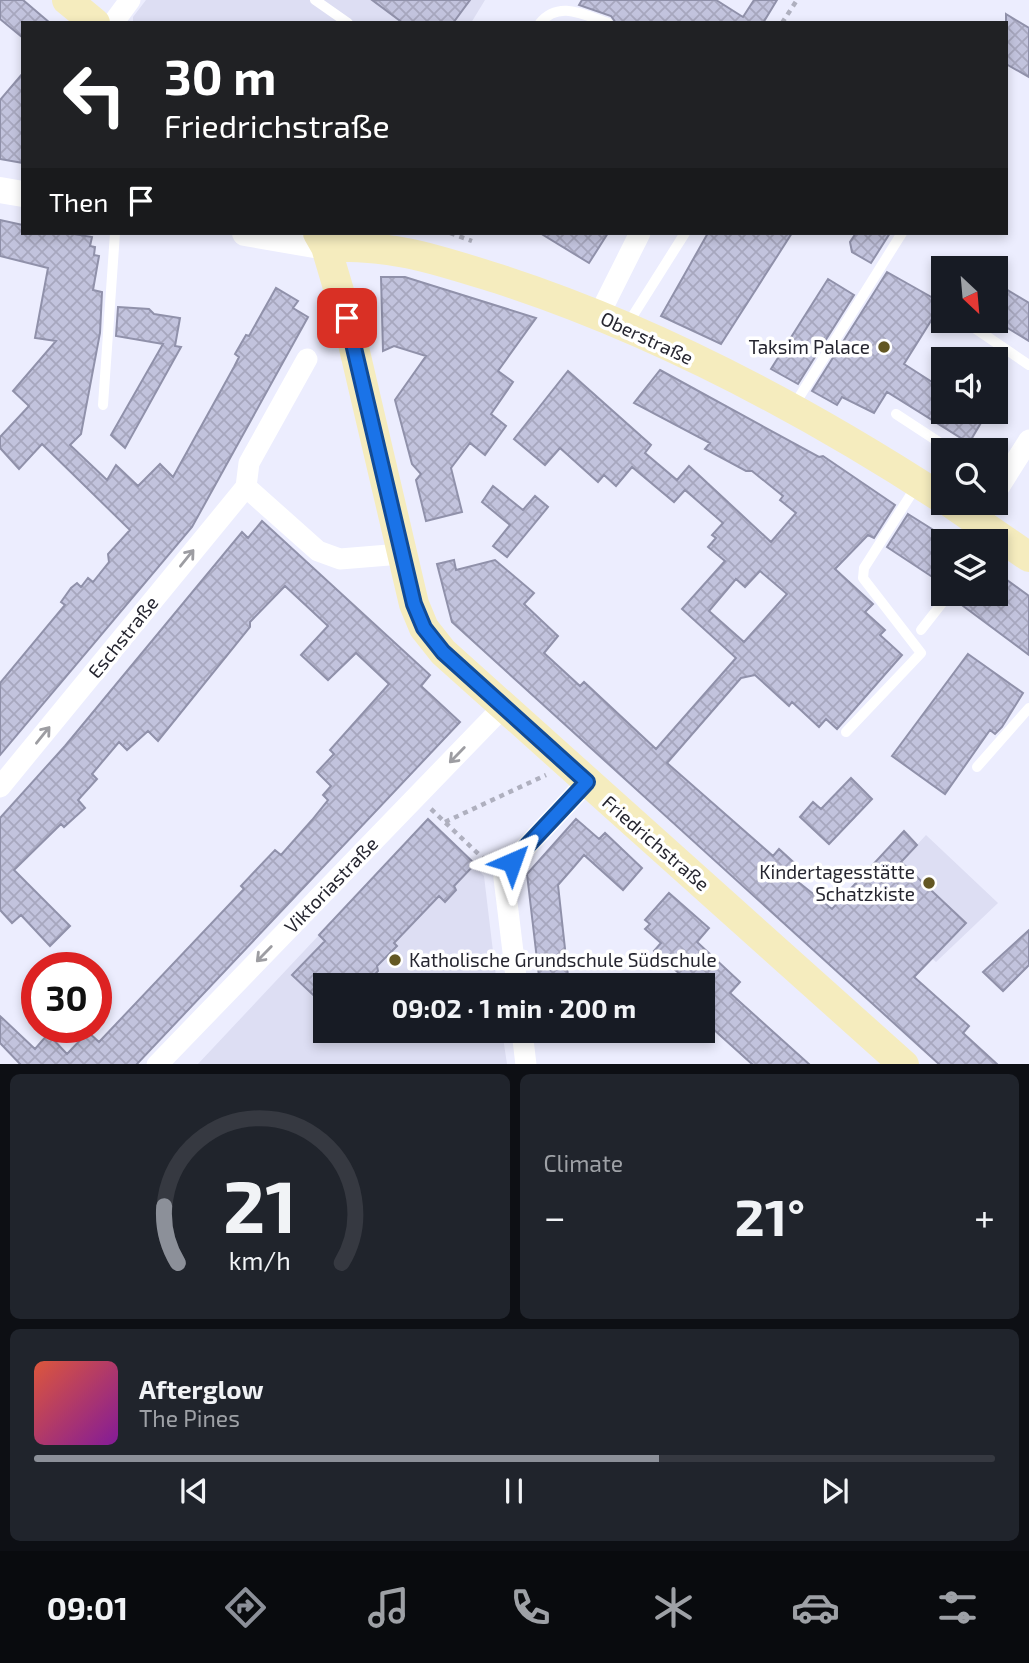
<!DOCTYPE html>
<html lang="en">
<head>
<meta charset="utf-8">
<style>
  :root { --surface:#171b24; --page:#20242c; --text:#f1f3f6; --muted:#9ea1a6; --line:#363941; --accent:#8c9099 }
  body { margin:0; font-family:"Exo 2",sans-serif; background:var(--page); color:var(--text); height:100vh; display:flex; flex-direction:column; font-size:26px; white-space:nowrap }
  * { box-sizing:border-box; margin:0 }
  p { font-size:23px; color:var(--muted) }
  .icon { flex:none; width:38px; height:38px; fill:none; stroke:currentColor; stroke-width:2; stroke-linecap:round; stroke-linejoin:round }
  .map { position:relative; height:1064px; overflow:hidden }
  .side { display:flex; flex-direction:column; gap:10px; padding:10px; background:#0d0f14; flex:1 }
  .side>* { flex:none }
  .guide { position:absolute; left:21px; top:21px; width:987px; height:214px; border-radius:0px; box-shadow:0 4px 10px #0003; background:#202124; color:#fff; overflow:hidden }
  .needle { width:46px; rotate:154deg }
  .fabs { position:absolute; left:931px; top:256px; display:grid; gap:14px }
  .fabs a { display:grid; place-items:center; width:77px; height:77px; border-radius:0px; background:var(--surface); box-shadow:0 4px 10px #0003; font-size:35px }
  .speed { position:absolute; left:21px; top:952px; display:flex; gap:14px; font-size:35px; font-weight:700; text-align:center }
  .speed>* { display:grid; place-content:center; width:91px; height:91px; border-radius:50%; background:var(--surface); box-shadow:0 4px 10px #0003; line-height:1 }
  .speed .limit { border:10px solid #d22; background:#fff; color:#111 }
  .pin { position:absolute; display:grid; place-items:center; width:60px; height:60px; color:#fff; margin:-30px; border-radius:14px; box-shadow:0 4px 10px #0006 }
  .me { position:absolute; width:77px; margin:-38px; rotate:43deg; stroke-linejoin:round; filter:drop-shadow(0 0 5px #0008) }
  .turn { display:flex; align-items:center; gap:24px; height:147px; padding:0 28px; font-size:32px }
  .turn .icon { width:91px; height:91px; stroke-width:2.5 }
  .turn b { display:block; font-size:49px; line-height:60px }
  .then { display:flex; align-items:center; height:66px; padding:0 28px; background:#0003; gap:14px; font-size:26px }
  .big { font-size:52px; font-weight:700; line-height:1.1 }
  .side .card { flex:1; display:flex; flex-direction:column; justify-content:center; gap:10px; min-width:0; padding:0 24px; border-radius:10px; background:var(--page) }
  .side .dial { align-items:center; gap:0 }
  .dial svg { height:182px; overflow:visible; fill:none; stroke:var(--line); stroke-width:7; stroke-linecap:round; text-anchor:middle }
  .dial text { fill:var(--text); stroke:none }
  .song { display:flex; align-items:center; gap:21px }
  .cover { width:84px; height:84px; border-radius:10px; background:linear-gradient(135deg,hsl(10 70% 55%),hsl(290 70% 35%)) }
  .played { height:7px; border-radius:4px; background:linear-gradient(90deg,var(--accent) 65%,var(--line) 65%) }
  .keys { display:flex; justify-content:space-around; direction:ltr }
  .heat { display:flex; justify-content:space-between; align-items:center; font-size:38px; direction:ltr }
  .side .tiles { flex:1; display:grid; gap:10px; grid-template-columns:1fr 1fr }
  .card:last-child { grid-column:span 2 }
  .trip { position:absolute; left:313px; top:973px; width:402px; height:70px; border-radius:0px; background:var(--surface); box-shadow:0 4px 10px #0003; font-weight:700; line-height:70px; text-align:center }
  .menu { display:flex; height:112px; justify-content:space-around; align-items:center; background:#090b0e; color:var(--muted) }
  .menu .icon { width:49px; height:49px }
  .menu .on { color:var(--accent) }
  .menu b { font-size:32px; color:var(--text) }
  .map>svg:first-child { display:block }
  .built { fill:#dddef3 }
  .building { fill:url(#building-cross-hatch); stroke:#9091aa; stroke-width:2; fill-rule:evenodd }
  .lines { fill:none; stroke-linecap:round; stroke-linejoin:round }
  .path { stroke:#afb0bf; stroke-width:4.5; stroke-dasharray:5 5; stroke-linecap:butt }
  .service { stroke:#fff; stroke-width:10 }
  .minor { stroke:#fff; stroke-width:21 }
  .tertiary { stroke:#fff; stroke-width:26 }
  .secondary { stroke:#f5ecbe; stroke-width:30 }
  .oneway { stroke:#9d9da2 }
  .route-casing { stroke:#114b97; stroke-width:18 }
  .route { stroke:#1a73e8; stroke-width:12 }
  .poi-dot { fill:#635723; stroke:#fff; stroke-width:2.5 }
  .labels { text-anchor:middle; stroke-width:7; stroke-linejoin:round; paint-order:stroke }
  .street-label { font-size:19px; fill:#262630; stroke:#fff }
  .poi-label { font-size:19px; fill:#262630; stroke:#fff; text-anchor:end }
</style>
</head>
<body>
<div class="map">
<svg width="1029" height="1065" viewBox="0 0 1029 1065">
  <defs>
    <pattern id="building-cross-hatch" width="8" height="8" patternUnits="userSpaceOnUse" patternTransform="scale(1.75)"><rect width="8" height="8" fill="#c2c3dd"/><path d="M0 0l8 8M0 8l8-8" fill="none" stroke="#a7a7be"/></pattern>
  </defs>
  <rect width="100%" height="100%" fill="#ecedfe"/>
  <path class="built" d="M146 0H485L471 23H133V17Z
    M428 819 484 876 497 985H326V1031H502L507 1064 197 1065Z
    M926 835 998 903 936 962 918 945 844 924Z"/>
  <path class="building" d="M0 0H23L50 23H23V38L0 19Z
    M372 0H470L453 23H403Z
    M582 0H716L743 17 754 0H777L763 23H616L611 16 579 5Z
    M1006 14 1029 28V77L1006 64Z
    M23 73V163L0 159V100Z
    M0 220 23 225V233H68L92 237 90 246 95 247 94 255 99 256 93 290 102 292 100 333 81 434 70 445 107 480 116 465 138 486 160 464 173 477 234 367 239 357 235 354 246 335 249 336 276 288 298 301 293 308 308 317 192 527 0 755V683L65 605 61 602 71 588 77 583 81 587 88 578 93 582 109 562 108 554 130 530 42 444 19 469 0 448V437L29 406 13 391 56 341 35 338 48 268 0 256Z
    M540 233H608L589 263Z
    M708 233H792L721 344 661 316Z
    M856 233H890L871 263 852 252 850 242Z
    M887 272 942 303 904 364 943 389V411H988L969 443 887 392 874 413 842 397 837 405 812 391Z
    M381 277H405L536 318 498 371 513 382 491 414 506 426 485 455 470 443 451 468 462 512 426 521 416 480 421 474 412 464 395 400 426 356 394 346 383 351Z
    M828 279 854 295 798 384 771 369Z
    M996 283 1029 303V341L996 321Z
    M118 307 149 309 154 314 180 318 175 346 181 347 125 448 111 435 163 344 116 336Z
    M660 370 819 457 823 456 895 505 874 538 868 535 835 569 873 604 865 612 885 630 880 635 902 655 837 729 826 719 819 727 792 702 789 706 755 675 741 678 667 763 773 856 779 849 800 868 792 877 832 909 904 831 917 845 901 862 966 923 914 977 969 1026 963 1033 998 1065H940L452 622 437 564 454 560 456 570 495 560 534 593 524 604 558 636 544 653 580 686 584 682 656 749 736 658 682 609 725 561 708 547 716 538 712 535 723 523 685 490 674 502 632 467 616 486 604 475 598 482 560 448 545 465 514 439 568 371 651 445 645 453 677 480 689 466 771 542 796 513 780 500 783 496 752 471H746L705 449 710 443 634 403ZM760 571 787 594 744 642 709 611 736 579 745 587Z
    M493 486 523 510 535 496 548 507 507 557 493 546 510 525 482 502Z
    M908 514 943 536V584L887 547Z
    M262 521 430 675 421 686 460 722 136 1065H21L0 1043V1016L35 1049 48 1034 67 1054 88 1032 99 1042 244 889 241 886 257 869 275 850 281 855 312 820 328 800 323 795 331 786 317 772 334 754 330 750 389 684 356 653 328 680 301 655 328 626 285 586 250 622V627L158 741 148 731 127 750 119 742 92 774 97 779 78 800 85 808 64 827 61 824 14 870 70 926 50 946 21 915 12 923 0 910V818L65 746 242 532 248 538Z
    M996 572 1029 596V655L955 600 958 593H996Z
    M968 654 1023 693 1002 727 995 734 990 730 945 794 892 756Z
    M851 778 872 799 829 844 800 817 813 802 821 809Z
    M428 819 475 864 454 886 456 890 445 902 439 896 394 943 397 946 377 966 378 971 368 982 364 979 357 985H326V1007L292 975 325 941 319 935Z
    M576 819 599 839 605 833 642 868 623 890 584 855 572 869 558 885 569 985H540L527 874Z
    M669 893 709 928 697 942 740 982 730 993 810 1065H753L712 1028 704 1036V985H692L654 951 661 943 645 929 650 924 645 920Z
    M1029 930V965L1003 991 983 972Z"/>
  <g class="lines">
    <path class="path" d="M782 23 797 0
      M450 233 472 241
      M431 809 488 863
      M445 822 546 775"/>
    <path class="service" d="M315 0 348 23
      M540 23C559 0 584 15 608 23
      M627 325 685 233
      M970 325 1029 365
      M103 405 115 233
      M793 407 902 233
      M896 414 951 450
      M921 630 950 593
      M846 732 921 653 863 578 864 568 917 485
      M977 767 1029 708"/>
    <path class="minor" d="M113 23 130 0
      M599 315 640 233
      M307 359 249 463 246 487 318 551 340 559 401 554
      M996 492 1029 440
      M0 787 246 487
      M517 985 504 878 512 862 587 782
      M522 1031 526 1065
      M157 1065 504 706"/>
    <path class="tertiary" d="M0 190 23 194
      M245 233 326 247"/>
    <path class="secondary" d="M67 0 95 23
      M318 233 326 247 347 318 414 604 424 628 443 652 904 1065
      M326 247C394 244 438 260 502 280 658 331 806 410 943 499
      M949 502 1029 557"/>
  </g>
  <defs><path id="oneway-shaft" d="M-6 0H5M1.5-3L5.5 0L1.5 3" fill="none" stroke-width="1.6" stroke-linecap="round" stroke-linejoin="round" transform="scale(1.75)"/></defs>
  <g class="oneway">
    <use href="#oneway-shaft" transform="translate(187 558) rotate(-51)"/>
    <use href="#oneway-shaft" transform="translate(43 735) rotate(-51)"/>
    <use href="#oneway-shaft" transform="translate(457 755) rotate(134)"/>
    <use href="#oneway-shaft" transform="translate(264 954) rotate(134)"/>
  </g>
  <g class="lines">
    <defs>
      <path id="route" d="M347 318 414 604 424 628 443 652 587 782 512 862"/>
    </defs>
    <use href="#route" class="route-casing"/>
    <use href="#route" class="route"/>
  </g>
  <g class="poi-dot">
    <circle cx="884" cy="347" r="7"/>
    <circle cx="929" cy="883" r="7"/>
    <circle cx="395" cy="960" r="7"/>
  </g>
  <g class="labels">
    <g class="street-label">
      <text transform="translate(647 338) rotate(25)" y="7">Oberstraße</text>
      <text transform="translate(123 637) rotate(-51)" y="7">Eschstraße</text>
      <text transform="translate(656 843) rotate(41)" y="7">Friedrichstraße</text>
      <text transform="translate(331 885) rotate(-46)" y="7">Viktoriastraße</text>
    </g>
    <g class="poi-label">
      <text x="870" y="354">Taksim Palace</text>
      <text x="915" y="879">Kindertagesstätte<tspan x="915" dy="22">Schatzkiste</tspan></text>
      <text x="409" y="967" text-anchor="start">Katholische Grundschule Südschule</text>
    </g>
  </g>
</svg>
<div class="fabs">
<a><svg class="needle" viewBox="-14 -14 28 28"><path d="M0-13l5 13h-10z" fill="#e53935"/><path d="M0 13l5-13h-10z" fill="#9ea1a6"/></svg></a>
<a><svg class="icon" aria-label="sound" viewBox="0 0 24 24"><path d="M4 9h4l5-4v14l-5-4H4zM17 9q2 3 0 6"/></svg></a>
<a><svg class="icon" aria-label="search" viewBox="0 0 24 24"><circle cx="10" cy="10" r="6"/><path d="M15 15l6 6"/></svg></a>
<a><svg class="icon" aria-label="layers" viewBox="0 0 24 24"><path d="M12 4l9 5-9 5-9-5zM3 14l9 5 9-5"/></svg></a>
</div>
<div class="speed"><div class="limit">30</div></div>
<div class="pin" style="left:347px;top:318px;background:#d93025"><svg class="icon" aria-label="arrive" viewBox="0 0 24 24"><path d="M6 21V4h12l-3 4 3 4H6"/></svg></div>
<svg class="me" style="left:512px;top:862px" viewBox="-20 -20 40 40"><path d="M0-17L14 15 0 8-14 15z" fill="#1a73e8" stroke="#fff" stroke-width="4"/></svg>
<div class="trip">09:02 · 1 min · 200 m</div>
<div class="guide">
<div class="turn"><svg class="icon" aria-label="left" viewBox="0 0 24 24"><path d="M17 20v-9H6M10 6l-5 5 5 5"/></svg><div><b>30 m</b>Friedrichstraße</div></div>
<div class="then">Then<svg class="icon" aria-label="arrive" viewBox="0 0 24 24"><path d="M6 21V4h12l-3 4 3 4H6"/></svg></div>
</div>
</div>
<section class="side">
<div class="tiles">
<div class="card dial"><svg viewBox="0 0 100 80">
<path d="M14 69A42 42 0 1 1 86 69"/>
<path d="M14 69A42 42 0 0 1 8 44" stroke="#8c9099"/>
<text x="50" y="56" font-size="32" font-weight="700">21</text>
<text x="50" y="72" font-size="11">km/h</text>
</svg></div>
<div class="card"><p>Climate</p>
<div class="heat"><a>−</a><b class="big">21°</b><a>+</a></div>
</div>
<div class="card">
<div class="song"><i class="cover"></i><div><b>Afterglow</b><p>The Pines</p></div></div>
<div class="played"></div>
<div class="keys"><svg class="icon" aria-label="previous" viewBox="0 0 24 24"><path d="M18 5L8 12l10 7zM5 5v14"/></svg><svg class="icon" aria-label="pause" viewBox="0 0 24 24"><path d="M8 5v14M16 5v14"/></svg><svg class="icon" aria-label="next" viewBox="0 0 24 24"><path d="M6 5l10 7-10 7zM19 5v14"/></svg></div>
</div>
</div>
</section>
<nav class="menu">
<b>09:01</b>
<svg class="icon on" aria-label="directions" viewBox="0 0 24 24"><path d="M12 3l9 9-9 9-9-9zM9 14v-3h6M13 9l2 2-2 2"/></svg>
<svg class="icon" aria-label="music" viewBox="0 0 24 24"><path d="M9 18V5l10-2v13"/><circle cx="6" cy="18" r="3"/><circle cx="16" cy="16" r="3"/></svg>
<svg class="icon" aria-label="phone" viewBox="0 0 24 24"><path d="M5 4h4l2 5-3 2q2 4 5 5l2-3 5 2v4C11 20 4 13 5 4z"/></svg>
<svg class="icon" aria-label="climate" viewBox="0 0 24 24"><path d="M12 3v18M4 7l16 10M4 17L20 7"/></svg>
<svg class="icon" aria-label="car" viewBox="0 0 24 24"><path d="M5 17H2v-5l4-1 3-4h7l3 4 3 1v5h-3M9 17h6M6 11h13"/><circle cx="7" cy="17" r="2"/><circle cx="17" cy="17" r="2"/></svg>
<svg class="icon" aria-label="filters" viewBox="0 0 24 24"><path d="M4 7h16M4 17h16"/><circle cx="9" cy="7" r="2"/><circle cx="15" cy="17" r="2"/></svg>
</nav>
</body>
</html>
